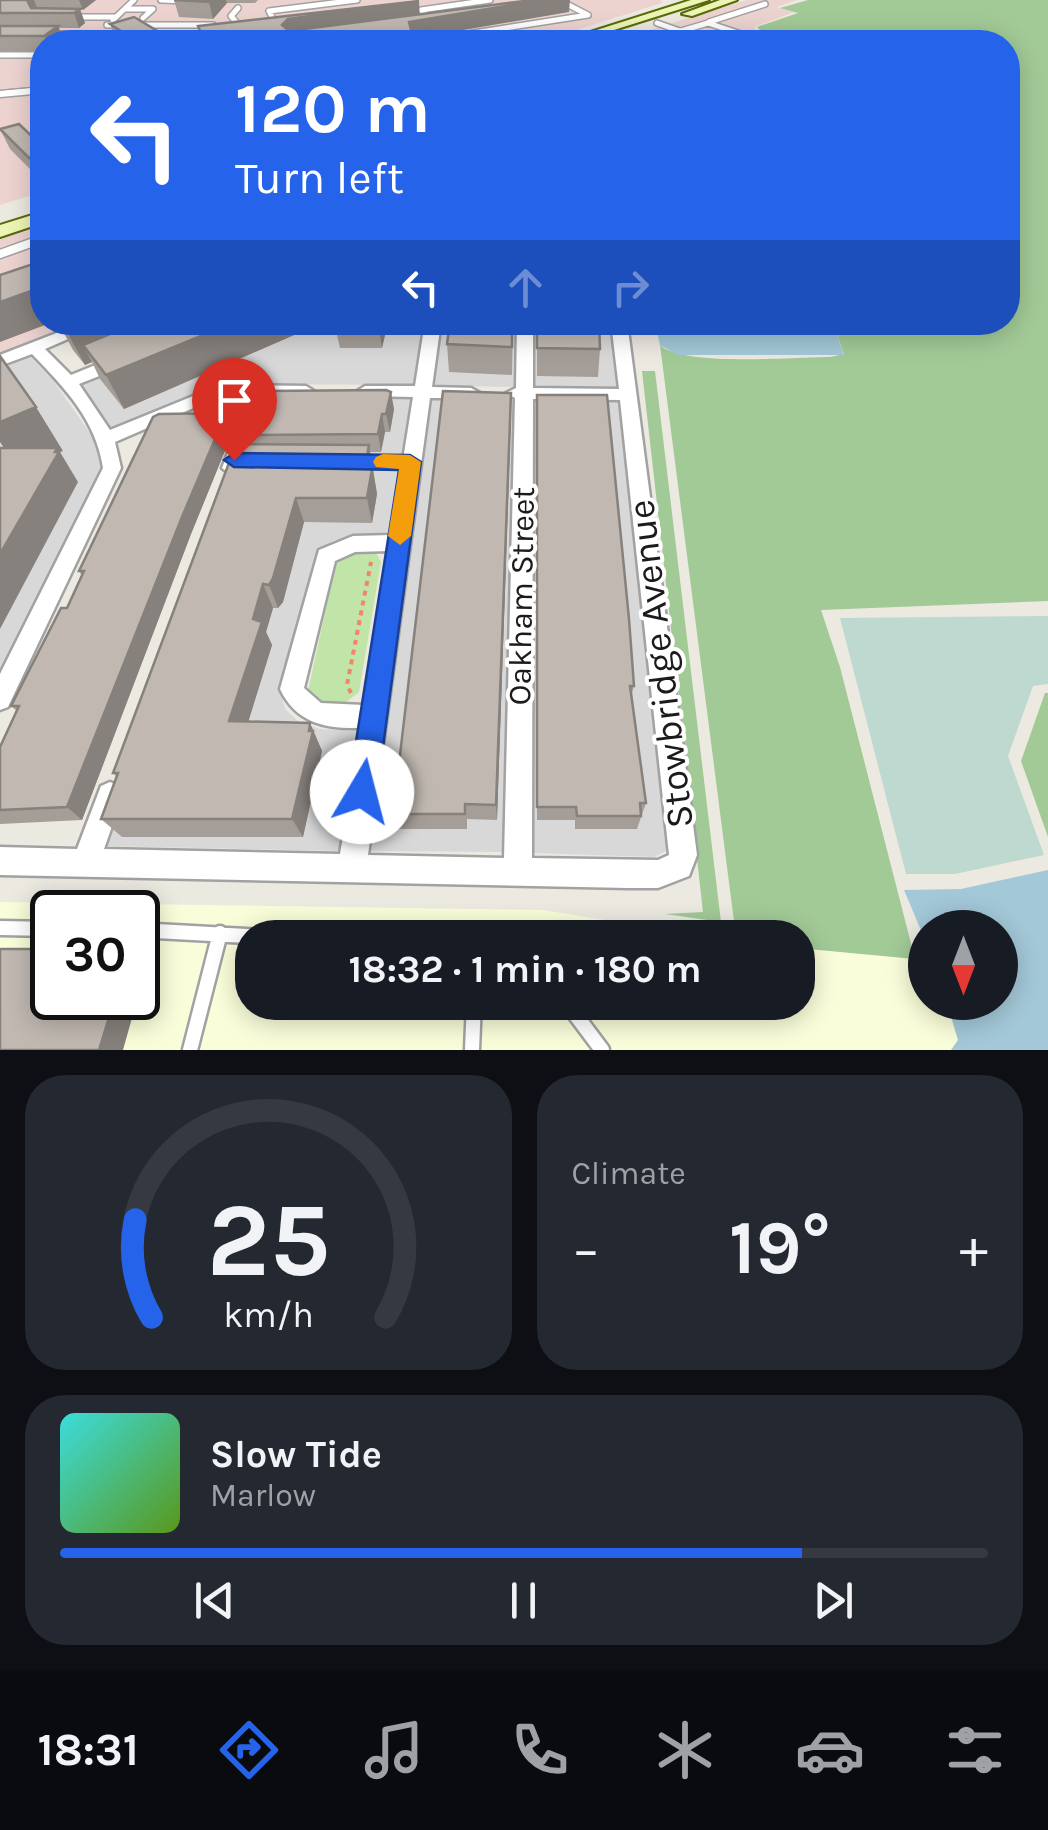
<!DOCTYPE html>
<html lang="en">
<head>
<meta charset="utf-8">
<style>
  :root { --surface:#171b24; --page:#242831; --text:#f1f3f6; --muted:#9ea1a6; --line:#363941; --accent:#2563eb }
  body { margin:0; font-family:Karla,sans-serif; background:var(--page); color:var(--text); height:100vh; display:flex; flex-direction:column; font-size:38px; white-space:nowrap }
  * { box-sizing:border-box; margin:0 }
  p { font-size:32px; color:var(--muted) }
  .icon { flex:none; width:55px; height:55px; fill:none; stroke:currentColor; stroke-width:2; stroke-linecap:round; stroke-linejoin:round }
  .map { position:relative; height:1050px; overflow:hidden }
  .side { display:flex; flex-direction:column; gap:25px; padding:25px; background:#0d0f14; flex:1 }
  .side>* { flex:none }
  .banner { position:absolute; left:30px; top:30px; width:990px; height:305px; border-radius:40px; box-shadow:0 5px 25px #0003; background:#2563eb; color:#fff; overflow:hidden }
  .needle { width:65px; rotate:180deg }
  .tools { position:absolute; left:908px; top:910px; display:grid; gap:20px }
  .tools a { display:grid; place-items:center; width:110px; height:110px; border-radius:50%; background:var(--surface); box-shadow:0 5px 25px #0003; font-size:50px }
  .speed { position:absolute; left:30px; top:890px; display:flex; gap:20px; font-size:50px; font-weight:700; text-align:center }
  .speed>* { display:grid; place-content:center; width:130px; height:130px; border-radius:50%; background:var(--surface); box-shadow:0 5px 25px #0003; line-height:1 }
  .speed .limit { border:5px solid #111; border-radius:15px; background:#fff; color:#111 }
  .pin { position:absolute; display:grid; place-items:center; width:85px; height:85px; color:#fff; margin:-102px -42px; border-radius:50% 50% 50% 0; rotate:-45deg; box-shadow:0 0 10px #0007 }
  .pin .icon { rotate:45deg }
  .me { position:absolute; width:110px; margin:-55px; rotate:8deg; stroke-linejoin:round; filter:drop-shadow(0 0 8px #0008) }
  .turn { display:flex; align-items:center; gap:35px; height:210px; padding:0 40px; font-size:45px }
  .turn .icon { width:130px; height:130px; stroke-width:2.5 }
  .turn b { display:block; font-size:70px; line-height:85px }
  .lanes { display:flex; align-items:center; height:95px; padding:0 40px; background:#0003; justify-content:center; gap:50px; direction:ltr }
  .lanes .off { opacity:.35 }
  .big { font-size:75px; font-weight:700; line-height:1.1 }
  .side .card { flex:1; display:flex; flex-direction:column; justify-content:center; gap:15px; min-width:0; padding:0 35px; border-radius:40px; background:var(--page) }
  .side .dial { align-items:center; gap:0 }
  .dial svg { height:260px; overflow:visible; fill:none; stroke:var(--line); stroke-width:7; stroke-linecap:round; text-anchor:middle }
  .dial text { fill:var(--text); stroke:none }
  .song { display:flex; align-items:center; gap:30px }
  .cover { width:120px; height:120px; border-radius:15px; background:linear-gradient(135deg,hsl(180 70% 55%),hsl(90 70% 35%)) }
  .played { height:10px; border-radius:5px; background:linear-gradient(90deg,var(--accent) 80%,var(--line) 80%) }
  .keys { display:flex; justify-content:space-around; direction:ltr }
  .heat { display:flex; justify-content:space-between; align-items:center; font-size:55px; direction:ltr }
  .side .tiles { flex:1; display:grid; gap:25px; grid-template-columns:1fr 1fr }
  .card:last-child { grid-column:span 2 }
  .trip { position:absolute; left:235px; top:920px; width:580px; height:100px; border-radius:40px; background:var(--surface); box-shadow:0 5px 25px #0003; font-weight:700; line-height:100px; text-align:center }
  .dock { display:flex; height:160px; justify-content:space-around; align-items:center; background:#090b0e; color:var(--muted) }
  .dock .icon { width:70px; height:70px }
  .dock .active { color:var(--accent) }
  .dock b { font-size:45px; color:var(--text) }
  .map>svg:first-child { display:block }
  .residential { fill:#d9d8d8 }
  .commercial { fill:#edd3d0 }
  .education { fill:#fafdd9; fill-rule:evenodd }
  .grass { fill:#c1e5a8 }
  .forest { fill:#a2ca97 }
  .wetland { fill:#bed9cf }
  .water { fill:#a3c8d8 }
  .lines { fill:none; stroke-linecap:round; stroke-linejoin:round }
  .lane-far4-casing { stroke:#a2a2a2; stroke-width:8 }
  .lane-far3-casing { stroke:#a2a2a2; stroke-width:9 }
  .lane-far2-casing { stroke:#a2a2a2; stroke-width:11 }
  .lane-far1-casing { stroke:#a2a2a2; stroke-width:14 }
  .lane-casing { stroke:#a2a2a2; stroke-width:19 }
  .street-casing { stroke:#a2a2a2; stroke-width:5 }
  .secondary-casing { stroke:#586a0a; stroke-width:4 }
  .path { stroke:#f2846c; stroke-width:4; stroke-dasharray:5 5; stroke-linecap:butt }
  .lane-far4 { stroke:#fff; stroke-width:5 }
  .lane-far3 { stroke:#fff; stroke-width:6 }
  .lane-far2 { stroke:#fff; stroke-width:8 }
  .lane-far1 { stroke:#fff; stroke-width:9 }
  .lane { stroke:#fff; stroke-width:14 }
  .street { fill:#fff; fill-rule:evenodd }
  .secondary { fill:#edf5b5; fill-rule:evenodd }
  .wall { fill:#a59e98 }
  .shaded-wall { fill:#86817c }
  .building { fill:#c0b8b1; stroke:#86817c; stroke-width:2.5 }
  .route { fill:#2563eb; stroke:#184099; stroke-width:2.5 }
  .slow { fill:#f59e0b }
  .labels { text-anchor:middle; stroke-width:8; stroke-linejoin:round; paint-order:stroke }
  .street-label { font-size:32px; fill:#1b1b1b; stroke:#fff }
  .near-street-label { font-size:38px; fill:#1b1b1b; stroke:#fff }
</style>
</head>
<body>
<div class="map">
<svg width="1048" height="1050" viewBox="0 0 1048 1050">
  <rect width="100%" height="100%" fill="#ece9e1"/>
  <path class="residential" d="M229 323H425L413 385 236 384 205 389 112 429 80 384Z
    M441 323H517L515 387 431 385Z
    M534 323H611L618 387H534Z
    M31 357 54 382 97 443 101 471 0 674V369Z
    M267 397 411 398 389 534 335 540 316 553 280 689 285 709 299 722 320 729 358 731 339 851 106 846Z
    M429 398 515 400 503 852 369 851Z
    M533 400 619 401 668 850 654 857 532 853Z"/>
  <path class="commercial" d="M29 0H661L662 3 538 42H42V192L0 205V20Z
    M747 0H797L777 7 794 12 754 27 760 35 758 42H610Z
    M42 224V322L86 323 0 356V237Z"/>
  <path class="education" d="M0 902 543 910 711 937 252 938V1002H798V948L915 959 925 965V1002L947 1003 958 1040 951 1050H0ZM52 912H138V998H52Z"/>
  <path class="grass" d="M351 552 376 553 381 562 359 692 346 702H317L308 691 337 558Z"/>
  <path class="forest" d="M808 0H1048V601L821 610 840 667 915 959 798 948V938L736 937 660 345C682 367 796 357 830 357L844 354 833 323 1008 322V42H771L757 27 798 13 780 8Z
    M642 371H655L721 922 665 914 703 912Z
    M1045 693H1048V837L1021 761Z"/>
  <path class="wetland" d="M1048 616V684L1033 686 1008 756 1044 855 955 874H906L840 618Z"/>
  <path class="water" d="M655 323H833L844 355H678L660 345Z
    M1048 870V1050H951L958 1040 947 1003 1000 1002V928H925V940L904 890 961 889Z"/>
  <g class="lines">
    <defs>
      <path id="lane-far4" d="M161 0 187 1
        M126 9H153L143 18
        M69 17H116
        M273 19 269 11 357 0
        M113 20 134 0
        M435 22 421 10 490 0
        M709 22 765 4
        M237 23 231 16 238 8
        M657 23 711 42
        M107 25H213
        M47 34H96
        M177 36H211
        M416 42 588 15 559 0
        M644 42 708 23 747 36
        M728 42 746 36
        M0 55H42
        M7 93 42 90"/>
      <path id="lane-far3" d="M0 94 33 91"/>
      <path id="lane-far2" d="M0 254 42 239"/>
      <path id="lane-far1" d="M360 462H411"/>
      <path id="lane" d="M0 928 52 929
        M138 930 283 938
        M566 1002 602 1050
        M190 1050 220 933
        M472 1050 474 1002"/>
      <path id="street" d="M85 322H107L45 349 71 375 115 357H127V365L79 384 110 430 208 390 236 385 306 386 314 391 306 396H267L240 468 231 475 222 468 250 396 212 400 115 442 121 468 8 707 0 710V674L103 468C96 420 64 387 32 354L0 366V355Z
        M425 322H441L432 387 471 388 480 393 471 398H430L368 855 504 858 515 398 506 393 516 388 517 322H533V388L619 389 611 322H627L697 855 689 876 658 888H628L0 875V847L77 849 101 786 110 782 119 786 123 795 104 849 340 854 361 728C325 729 296 723 280 689L319 550 353 536 391 535 413 397 365 396 357 391 365 386H415ZM533 399 620 400 669 855 658 860 532 858ZM389 551 364 705 321 703 304 688 335 561 355 552Z"/>
      <path id="secondary" d="M691 0H709L576 42H559Z
        M720 0H737L692 16 682 14Z
        M42 212V223L0 237V225Z"/>
    </defs>
    <use href="#lane-far4" class="lane-far4-casing"/>
    <use href="#lane-far3" class="lane-far3-casing"/>
    <use href="#lane-far2" class="lane-far2-casing"/>
    <use href="#lane-far1" class="lane-far1-casing"/>
    <use href="#lane" class="lane-casing"/>
    <use href="#street" class="street-casing"/>
    <use href="#secondary" class="secondary-casing"/>
    <path class="path" d="M351 693 347 685 371 562"/>
    <use href="#lane-far4" class="lane-far4"/>
    <use href="#lane-far3" class="lane-far3"/>
    <use href="#lane-far2" class="lane-far2"/>
    <use href="#lane-far1" class="lane-far1"/>
    <use href="#lane" class="lane"/>
    <use href="#street" class="street"/>
    <use href="#secondary" class="secondary"/>
  </g>
  <path class="wall" d="M0 0H96L83 10H80L85 23 79 28H59L64 40 61 42H42V51H0Z
    M174 0H258L255 3H227L213 19 179 17Z
    M110 24 176 42H117Z
    M19 124 39 178 10 149 0 129Z
    M58 322H291L294 335 124 409 100 379 92 362 85 365 73 350Z
    M334 322H388L382 348H340Z
    M450 322H513L512 375 449 372 447 344Z
    M537 322 600 349 598 377 537 376Z
    M537 395 634 686 631 697 646 803 637 829H575V820H537Z
    M394 409 390 432H385L381 452H370L377 494 372 523 304 522 283 602 278 608H273L266 632 272 645 248 722 310 723 322 751 303 837H122L101 819 117 777 113 773 248 444 244 435Z
    M226 413 233 431 191 534 82 820 0 824V747L17 711 11 706 67 608 82 576 79 571Z
    M511 413 497 820 467 819V829H398L393 814Z"/>
  <path class="shaded-wall" d="M27 0H34L38 10 32 14Z
    M79 0H96L83 10Z
    M211 0H226L227 3 213 19 209 2Z
    M541 0H570L569 12 411 39 409 22Z
    M419 1 420 18 286 42 282 25 288 19Z
    M80 9 85 23 79 28 74 13Z
    M58 26 64 40 61 42H47L44 36Z
    M42 154V177L39 178 29 158Z
    M42 287V322H53L0 342V302Z
    M91 322H190L83 345 92 362 85 365 67 332Z
    M235 322H291L294 335 124 409 106 375Z
    M378 322H388L382 348Z
    M391 392 394 409 390 432 386 414Z
    M511 393V413L497 820 496 805Z
    M36 407 63 451 60 452 78 482 0 629V554L19 470 0 442V422Z
    M226 413 233 431 191 534 82 820 67 807 182 517Z
    M382 414 385 432 381 452 378 434Z
    M369 445 377 494 372 523 367 498 365 466Z
    M296 498 304 522 283 602 278 608 269 585Z
    M263 584 273 608 266 632 272 645 242 742 229 721 253 619Z
    M310 723 322 751 303 837 292 819Z
    M138 954 148 961 123 1050H99L115 998H138Z"/>
  <path class="building" d="M0 0H27L31 8 80 9 74 13H0Z
    M174 0H211L209 2Z
    M532 0H541L409 22 411 30 427 29 441 42H205L198 26 419 1 288 19 282 25 289 31Z
    M134 17 176 42H138L110 24Z
    M0 26H58L44 36H0Z
    M19 124 42 146V154L29 158 0 129Z
    M42 261V287L0 302V275Z
    M60 322H91L67 332Z
    M139 322H235L106 375 83 345Z
    M450 322H512V347L447 344Z
    M537 322H599L600 349 537 348Z
    M0 356 36 407 0 422Z
    M386 390 391 392 386 414H382L378 434 244 435 263 391Z
    M443 391 511 393 496 805 465 804V814H393Z
    M537 395H607L629 619 634 686H630L646 803H640L641 816H577L576 807H537Z
    M226 413 182 517 67 807 0 810V747L19 706H11L61 608H67L84 571H79L153 417 159 414Z
    M236 444 369 445 365 466 372 469 367 498H296L273 578 269 585 263 584 253 619 262 622 229 721 310 723 309 731H313L292 819H101L118 773H113Z
    M0 448H57L55 452H59L0 554Z
    M0 949H52V998H115L99 1050H0Z"/>
  <path class="route" d="M234 453 410 455 421 462 377 792 373 803 362 807 352 803 348 792 399 470 234 467 224 460Z"/>
  <path class="slow" d="M383 454 410 455 421 462 411 536 400 545 388 536 399 469 376 467 373 462 376 457Z"/>
  <g class="labels">
    <g class="street-label">
      <text transform="translate(521 596) rotate(-89)" y="11">Oakham Street</text>
    </g>
    <g class="near-street-label">
      <text transform="translate(660 664) rotate(-97)" y="13">Stowbridge Avenue</text>
    </g>
  </g>
</svg>
<div class="tools">
<a><svg class="needle" viewBox="-14 -14 28 28"><path d="M0-13l5 13h-10z" fill="#e53935"/><path d="M0 13l5-13h-10z" fill="#9ea1a6"/></svg></a>
</div>
<div class="speed"><div class="limit">30</div></div>
<div class="pin" style="left:234px;top:460px;background:#d93025"><svg class="icon" aria-label="arrive" viewBox="0 0 24 24"><path d="M6 21V4h12l-3 4 3 4H6"/></svg></div>
<svg class="me" style="left:362px;top:792px" viewBox="-20 -20 40 40"><circle r="19" fill="#fff"/><path d="M0-13L10 11 0 6-10 11z" fill="#2563eb"/></svg>
<div class="trip">18:32 · 1 min · 180 m</div>
<div class="banner">
<div class="turn"><svg class="icon" aria-label="left" viewBox="0 0 24 24"><path d="M17 20v-9H6M10 6l-5 5 5 5"/></svg><div><b>120 m</b>Turn left</div></div>
<div class="lanes"><svg class="icon" aria-label="left" viewBox="0 0 24 24"><path d="M17 20v-9H6M10 6l-5 5 5 5"/></svg><svg class="icon off" aria-label="ahead" viewBox="0 0 24 24"><path d="M12 20V5M6 11l6-6 6 6"/></svg><svg class="icon off" aria-label="right" viewBox="0 0 24 24"><path d="M7 20v-9h11M14 6l5 5-5 5"/></svg></div>
</div>
</div>
<section class="side">
<div class="tiles">
<div class="card dial"><svg viewBox="0 0 100 80">
<path d="M14 69A42 42 0 1 1 86 69"/>
<path d="M14 69A42 42 0 0 1 9 39" stroke="#2563eb"/>
<text x="50" y="56" font-size="32" font-weight="700">25</text>
<text x="50" y="72" font-size="11">km/h</text>
</svg></div>
<div class="card"><p>Climate</p>
<div class="heat"><a>−</a><b class="big">19°</b><a>+</a></div>
</div>
<div class="card">
<div class="song"><i class="cover"></i><div><b>Slow Tide</b><p>Marlow</p></div></div>
<div class="played"></div>
<div class="keys"><svg class="icon" aria-label="previous" viewBox="0 0 24 24"><path d="M18 5L8 12l10 7zM5 5v14"/></svg><svg class="icon" aria-label="pause" viewBox="0 0 24 24"><path d="M8 5v14M16 5v14"/></svg><svg class="icon" aria-label="next" viewBox="0 0 24 24"><path d="M6 5l10 7-10 7zM19 5v14"/></svg></div>
</div>
</div>
</section>
<nav class="dock">
<b>18:31</b>
<svg class="icon active" aria-label="directions" viewBox="0 0 24 24"><path d="M12 3l9 9-9 9-9-9zM9 14v-3h6M13 9l2 2-2 2"/></svg>
<svg class="icon" aria-label="music" viewBox="0 0 24 24"><path d="M9 18V5l10-2v13"/><circle cx="6" cy="18" r="3"/><circle cx="16" cy="16" r="3"/></svg>
<svg class="icon" aria-label="phone" viewBox="0 0 24 24"><path d="M5 4h4l2 5-3 2q2 4 5 5l2-3 5 2v4C11 20 4 13 5 4z"/></svg>
<svg class="icon" aria-label="climate" viewBox="0 0 24 24"><path d="M12 3v18M4 7l16 10M4 17L20 7"/></svg>
<svg class="icon" aria-label="car" viewBox="0 0 24 24"><path d="M5 17H2v-5l4-1 3-4h7l3 4 3 1v5h-3M9 17h6M6 11h13"/><circle cx="7" cy="17" r="2"/><circle cx="17" cy="17" r="2"/></svg>
<svg class="icon" aria-label="filters" viewBox="0 0 24 24"><path d="M4 7h16M4 17h16"/><circle cx="9" cy="7" r="2"/><circle cx="15" cy="17" r="2"/></svg>
</nav>
</body>
</html>
